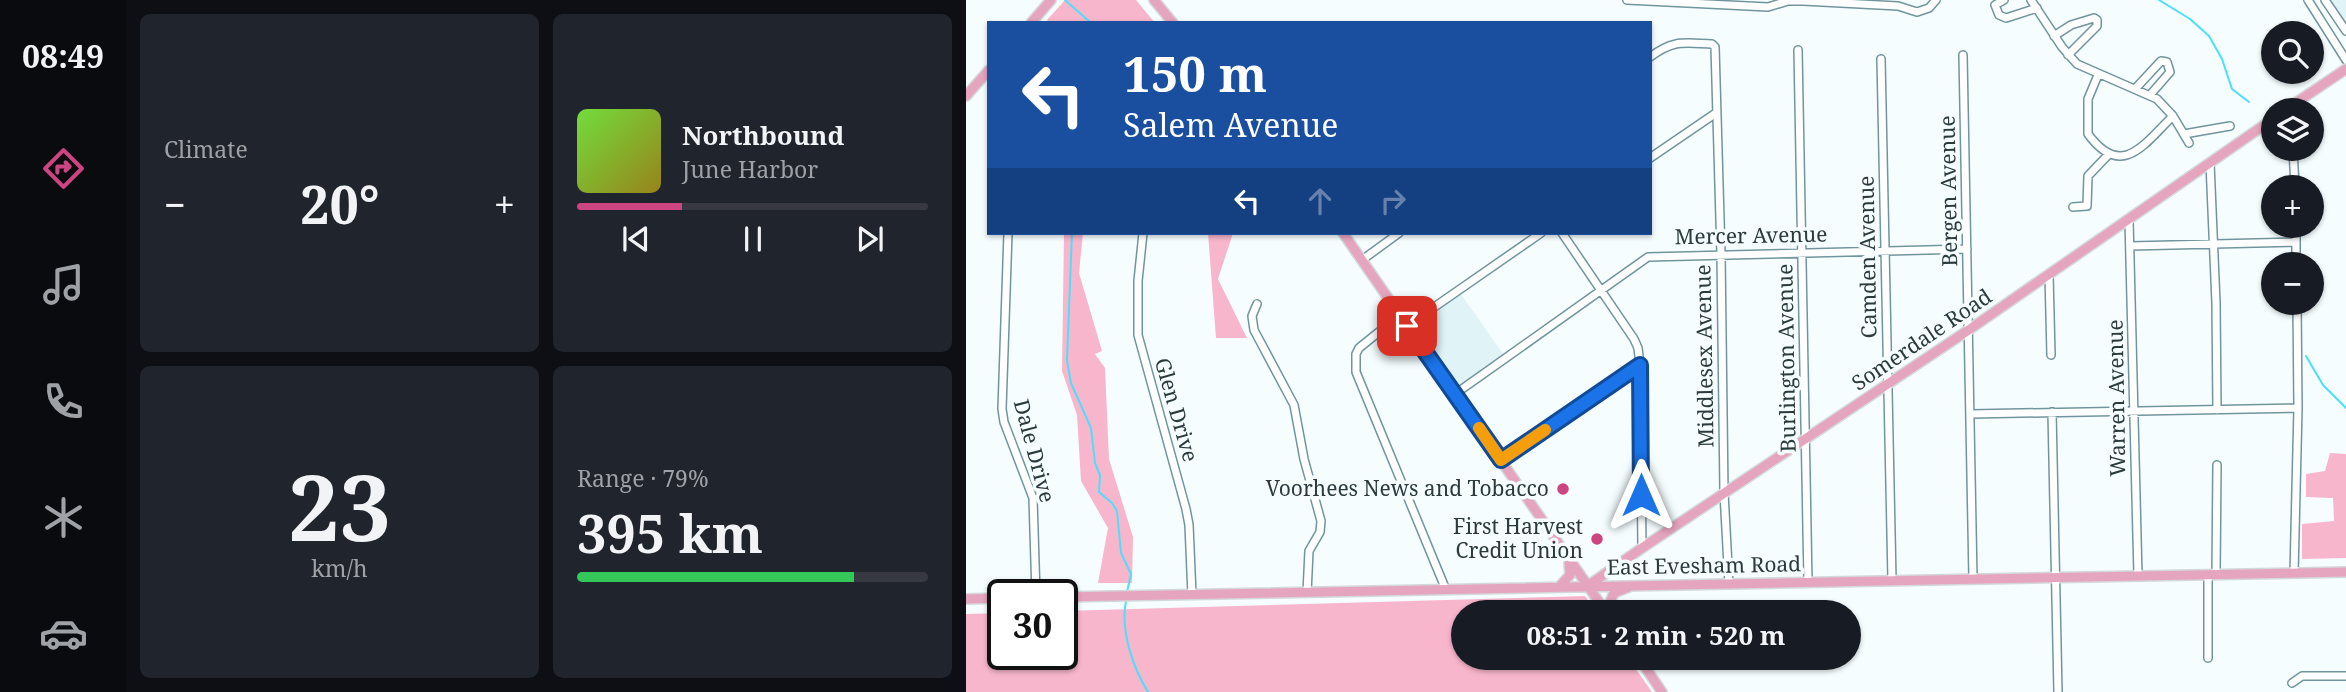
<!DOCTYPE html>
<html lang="en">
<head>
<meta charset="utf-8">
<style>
  :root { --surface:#171b24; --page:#20242c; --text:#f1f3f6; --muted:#9ea1a6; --line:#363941; --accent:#cc4480 }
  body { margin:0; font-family:"Noto Serif",serif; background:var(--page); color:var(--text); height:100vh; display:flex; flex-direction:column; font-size:26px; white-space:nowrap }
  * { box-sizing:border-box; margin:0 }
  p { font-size:23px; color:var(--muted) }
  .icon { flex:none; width:38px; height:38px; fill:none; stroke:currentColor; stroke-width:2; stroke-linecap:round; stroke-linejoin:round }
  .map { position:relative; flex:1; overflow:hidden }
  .details { display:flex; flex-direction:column; gap:14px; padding:14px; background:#0d0f14; width:840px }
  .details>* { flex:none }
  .hud { position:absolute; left:21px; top:21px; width:665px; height:214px; border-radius:0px; box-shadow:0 2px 5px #0004; background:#1a4fa0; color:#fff; overflow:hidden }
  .controls { position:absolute; left:1295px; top:21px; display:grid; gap:14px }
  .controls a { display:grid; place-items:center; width:63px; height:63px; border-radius:50%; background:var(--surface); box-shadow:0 2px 5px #0004; font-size:35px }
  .speed { position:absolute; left:21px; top:579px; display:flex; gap:14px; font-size:35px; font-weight:700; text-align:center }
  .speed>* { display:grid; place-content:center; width:91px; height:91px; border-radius:50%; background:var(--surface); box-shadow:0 2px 5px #0004; line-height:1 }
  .speed .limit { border:4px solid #111; border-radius:10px; background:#fff; color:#111 }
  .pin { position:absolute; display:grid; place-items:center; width:60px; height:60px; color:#fff; margin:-30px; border-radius:14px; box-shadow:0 4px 10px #0006 }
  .me { position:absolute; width:77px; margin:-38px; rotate:0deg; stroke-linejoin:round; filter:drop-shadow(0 0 5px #0008) }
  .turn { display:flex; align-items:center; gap:24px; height:147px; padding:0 21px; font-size:32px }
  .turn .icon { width:91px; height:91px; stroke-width:2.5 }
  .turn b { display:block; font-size:49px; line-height:60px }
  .lanes { display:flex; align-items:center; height:66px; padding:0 21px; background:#0003; justify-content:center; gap:35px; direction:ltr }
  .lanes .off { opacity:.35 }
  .big { font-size:52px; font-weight:700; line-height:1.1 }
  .details .card { flex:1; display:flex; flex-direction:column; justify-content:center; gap:10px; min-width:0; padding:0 24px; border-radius:10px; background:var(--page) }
  .details .dial { align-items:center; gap:0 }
  .dial b { font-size:91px; line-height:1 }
  .song { display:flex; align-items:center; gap:21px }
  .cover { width:84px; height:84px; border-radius:10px; background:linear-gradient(135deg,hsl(100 70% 55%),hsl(50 70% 35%)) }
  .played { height:7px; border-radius:4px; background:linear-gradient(90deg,var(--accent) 30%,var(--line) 30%) }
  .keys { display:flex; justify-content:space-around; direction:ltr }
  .heat { display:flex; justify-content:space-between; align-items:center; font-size:38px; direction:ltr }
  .charge { height:10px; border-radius:5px; background:linear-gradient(90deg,#34c759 79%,var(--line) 0) }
  .details .tiles { flex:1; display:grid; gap:14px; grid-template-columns:repeat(2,1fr) }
  .trip { position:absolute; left:485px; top:600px; width:410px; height:70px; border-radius:35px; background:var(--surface); box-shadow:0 2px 5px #0004; font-weight:700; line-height:70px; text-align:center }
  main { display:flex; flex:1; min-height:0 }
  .menu { display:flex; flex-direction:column; width:126px; justify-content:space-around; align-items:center; background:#090b0e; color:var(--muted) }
  .menu .icon { width:49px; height:49px }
  .menu .selected { color:var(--accent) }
  .menu b { font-size:32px; color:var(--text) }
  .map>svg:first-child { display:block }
  .built { fill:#e0f3f7 }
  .green { fill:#f8b6cc }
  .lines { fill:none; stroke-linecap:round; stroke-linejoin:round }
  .stream { stroke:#4cdffa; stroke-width:2 }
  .minor-casing { stroke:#71959e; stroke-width:10 }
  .major-casing { stroke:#d4d8d8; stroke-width:12 }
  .minor { stroke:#fff; stroke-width:7 }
  .major { stroke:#e5a5be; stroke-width:9 }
  .route-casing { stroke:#114b97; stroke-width:18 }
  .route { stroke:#1a73e8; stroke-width:12 }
  .slow { stroke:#f59e0b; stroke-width:12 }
  .poi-dot { fill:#cc4480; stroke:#f5fdff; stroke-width:2.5 }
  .labels { text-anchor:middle; stroke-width:7; stroke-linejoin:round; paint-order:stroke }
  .street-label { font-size:21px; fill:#2a3a3d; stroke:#f5fdff }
  .poi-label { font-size:21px; fill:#2a3a3d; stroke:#f5fdff; text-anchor:end }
</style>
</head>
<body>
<main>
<nav class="menu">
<b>08:49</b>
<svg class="icon selected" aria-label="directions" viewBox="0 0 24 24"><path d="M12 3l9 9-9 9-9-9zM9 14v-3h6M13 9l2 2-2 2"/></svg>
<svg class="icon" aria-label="music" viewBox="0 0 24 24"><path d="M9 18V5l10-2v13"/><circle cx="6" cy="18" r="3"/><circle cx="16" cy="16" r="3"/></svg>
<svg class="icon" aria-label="phone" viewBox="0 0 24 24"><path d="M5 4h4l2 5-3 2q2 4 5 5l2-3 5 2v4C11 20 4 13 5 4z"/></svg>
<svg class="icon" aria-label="climate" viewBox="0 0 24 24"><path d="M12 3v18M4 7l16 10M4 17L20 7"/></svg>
<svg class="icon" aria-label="car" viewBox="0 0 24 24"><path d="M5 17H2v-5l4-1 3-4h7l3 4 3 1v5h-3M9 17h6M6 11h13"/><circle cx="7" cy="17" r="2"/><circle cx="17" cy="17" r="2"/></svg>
</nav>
<section class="details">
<div class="tiles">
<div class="card"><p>Climate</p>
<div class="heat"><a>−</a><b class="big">20°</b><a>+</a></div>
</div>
<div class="card">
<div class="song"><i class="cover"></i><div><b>Northbound</b><p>June Harbor</p></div></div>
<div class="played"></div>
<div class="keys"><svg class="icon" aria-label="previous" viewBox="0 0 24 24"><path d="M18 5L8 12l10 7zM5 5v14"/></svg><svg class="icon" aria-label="pause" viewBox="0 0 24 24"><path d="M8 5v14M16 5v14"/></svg><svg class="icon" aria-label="next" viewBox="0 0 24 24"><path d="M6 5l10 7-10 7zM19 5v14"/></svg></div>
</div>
<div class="card dial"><b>23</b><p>km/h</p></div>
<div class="card"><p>Range · 79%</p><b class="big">395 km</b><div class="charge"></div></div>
</div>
</section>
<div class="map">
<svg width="1380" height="692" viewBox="0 0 1380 692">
  <rect width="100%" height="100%" fill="#f5fdff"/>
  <path class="built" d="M1359 0H1380V31Z
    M492 290 540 358 489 394 441 326Z"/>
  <path class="green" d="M99 0H170L189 23H84L81 20Z
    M98 233H117L113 273 136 351 129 354 139 368 143 459 167 537 166 583H132L142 528 115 481 111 415 96 371Z
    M242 233H267L252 279 281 338H250Z
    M1364 453 1380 454V558L1336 559V524L1368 521 1367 498 1340 497V474L1359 471Z
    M619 596 630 612H497V658H662L686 692H0V614L37 613V654H96V611Z"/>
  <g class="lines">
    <path class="stream" d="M99 0 125 23
      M1193 0 1224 19 1243 36 1256 59 1266 89 1283 102
      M106 233 101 360 105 383 125 428 129 463 134 475 133 492 146 503 151 511 155 553 165 574 161 592
      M1340 356 1357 385 1380 408
      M160 601C154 630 167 668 182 692"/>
    <defs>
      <path id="minor" d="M661 0 802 7 822 1H837L932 6 951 12 963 8 970 0
        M1038 0 1029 5 1033 15 1040 18 1071 8
        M1065 0 1096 47 1111 64 1191 99 1207 116 1223 143
        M1342 0 1380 60
        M1359 0 1380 31
        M1088 36 1105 25 1128 18 1131 20V26L1102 55
        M832 50 842 582
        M997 55 1007 579
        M684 57C708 39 718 43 746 44L749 47 755 254 758 493 763 584
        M915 59 926 580
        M1132 75 1122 99V134C1156 180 1178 144 1207 116
        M1170 88 1195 61 1201 62 1204 72 1184 95
        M1218 134 1264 126
        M1327 149 1329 187
        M684 158 750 113
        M1244 163 1250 303 1251 410
        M1107 207 1121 206 1122 176 1142 155
        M1163 220 1172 576
        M1330 226V264
        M42 233 36 409 38 422 67 498 70 595
        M177 233 172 281V335L220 509 223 525 226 595
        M596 233 668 339 672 348 674 365 676 548
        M1164 246 1330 242
        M396 260 433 233
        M1083 275 1085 355
        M291 304 286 316 288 330 328 405 338 459 355 521 354 532 343 551 341 593
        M434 315 393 348 390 354V372L480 590
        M441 326 575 233
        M489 394 682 257 1001 249
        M1086 412 1092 692
        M1005 414 1332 408
        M535 461 674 365
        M1328 573 1332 408 1331 303
        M1250 574 1251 465
        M1242 658V575
        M1326 683 1336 676H1380"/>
      <path id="major" d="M188 0 207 23
        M65 23 85 0
        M0 96 23 70
        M1319 110 1380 69
        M377 233 640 612
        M623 585 676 548 1004 329 1307 119
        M593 587 604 575 603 563
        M96 597 1380 572
        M0 599 37 598
        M643 612 644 602 648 593 663 587
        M673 658 696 692"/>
    </defs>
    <use href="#minor" class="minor-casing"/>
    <use href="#major" class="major-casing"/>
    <use href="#minor" class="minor"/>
    <use href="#major" class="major"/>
  </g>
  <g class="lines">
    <defs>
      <path id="route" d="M441 326 535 460 674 365 675 495"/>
    </defs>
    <use href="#route" class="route-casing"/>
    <use href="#route" class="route"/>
    <path class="slow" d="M513 428 535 460 579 430"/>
  </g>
  <g class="poi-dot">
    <circle cx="597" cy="489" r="7"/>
    <circle cx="631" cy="539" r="7"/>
  </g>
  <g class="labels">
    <g class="street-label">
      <text transform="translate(983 191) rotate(-91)" y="7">Bergen Avenue</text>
      <text transform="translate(785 236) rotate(-1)" y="7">Mercer Avenue</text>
      <text transform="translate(902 257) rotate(-91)" y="7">Camden Avenue</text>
      <text transform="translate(956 340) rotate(-34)" y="7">Somerdale Road</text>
      <text transform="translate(739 356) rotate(-91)" y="7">Middlesex Avenue</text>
      <text transform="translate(821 358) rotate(-91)" y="7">Burlington Avenue</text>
      <text transform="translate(1151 398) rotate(-91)" y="7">Warren Avenue</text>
      <text transform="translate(210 410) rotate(74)" y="7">Glen Drive</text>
      <text transform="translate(68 451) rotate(75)" y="7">Dale Drive</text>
      <text transform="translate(738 566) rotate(-1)" y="7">East Evesham Road</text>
    </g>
    <g class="poi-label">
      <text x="583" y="496">Voorhees News and Tobacco</text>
      <text x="617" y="534">First Harvest<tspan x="617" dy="24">Credit Union</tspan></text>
    </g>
  </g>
</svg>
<div class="controls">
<a><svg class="icon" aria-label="search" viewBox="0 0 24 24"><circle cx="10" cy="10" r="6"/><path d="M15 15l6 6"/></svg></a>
<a><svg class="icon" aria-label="layers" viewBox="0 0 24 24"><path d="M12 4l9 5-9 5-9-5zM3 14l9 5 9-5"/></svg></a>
<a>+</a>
<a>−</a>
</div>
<div class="speed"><div class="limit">30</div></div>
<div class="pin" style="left:441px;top:326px;background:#d93025"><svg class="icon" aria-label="arrive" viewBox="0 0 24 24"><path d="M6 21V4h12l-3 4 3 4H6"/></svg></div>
<svg class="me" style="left:675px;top:495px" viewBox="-20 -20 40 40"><path d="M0-17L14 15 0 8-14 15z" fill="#1a73e8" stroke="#fff" stroke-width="4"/></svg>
<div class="trip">08:51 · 2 min · 520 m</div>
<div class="hud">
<div class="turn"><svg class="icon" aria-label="left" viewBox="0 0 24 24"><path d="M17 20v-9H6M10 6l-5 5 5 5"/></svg><div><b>150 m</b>Salem Avenue</div></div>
<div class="lanes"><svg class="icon" aria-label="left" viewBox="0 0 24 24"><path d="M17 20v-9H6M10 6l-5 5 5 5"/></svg><svg class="icon off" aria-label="ahead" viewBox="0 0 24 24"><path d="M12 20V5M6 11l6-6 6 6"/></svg><svg class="icon off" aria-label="right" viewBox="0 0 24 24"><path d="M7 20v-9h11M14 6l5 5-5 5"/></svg></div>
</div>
</div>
</main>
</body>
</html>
